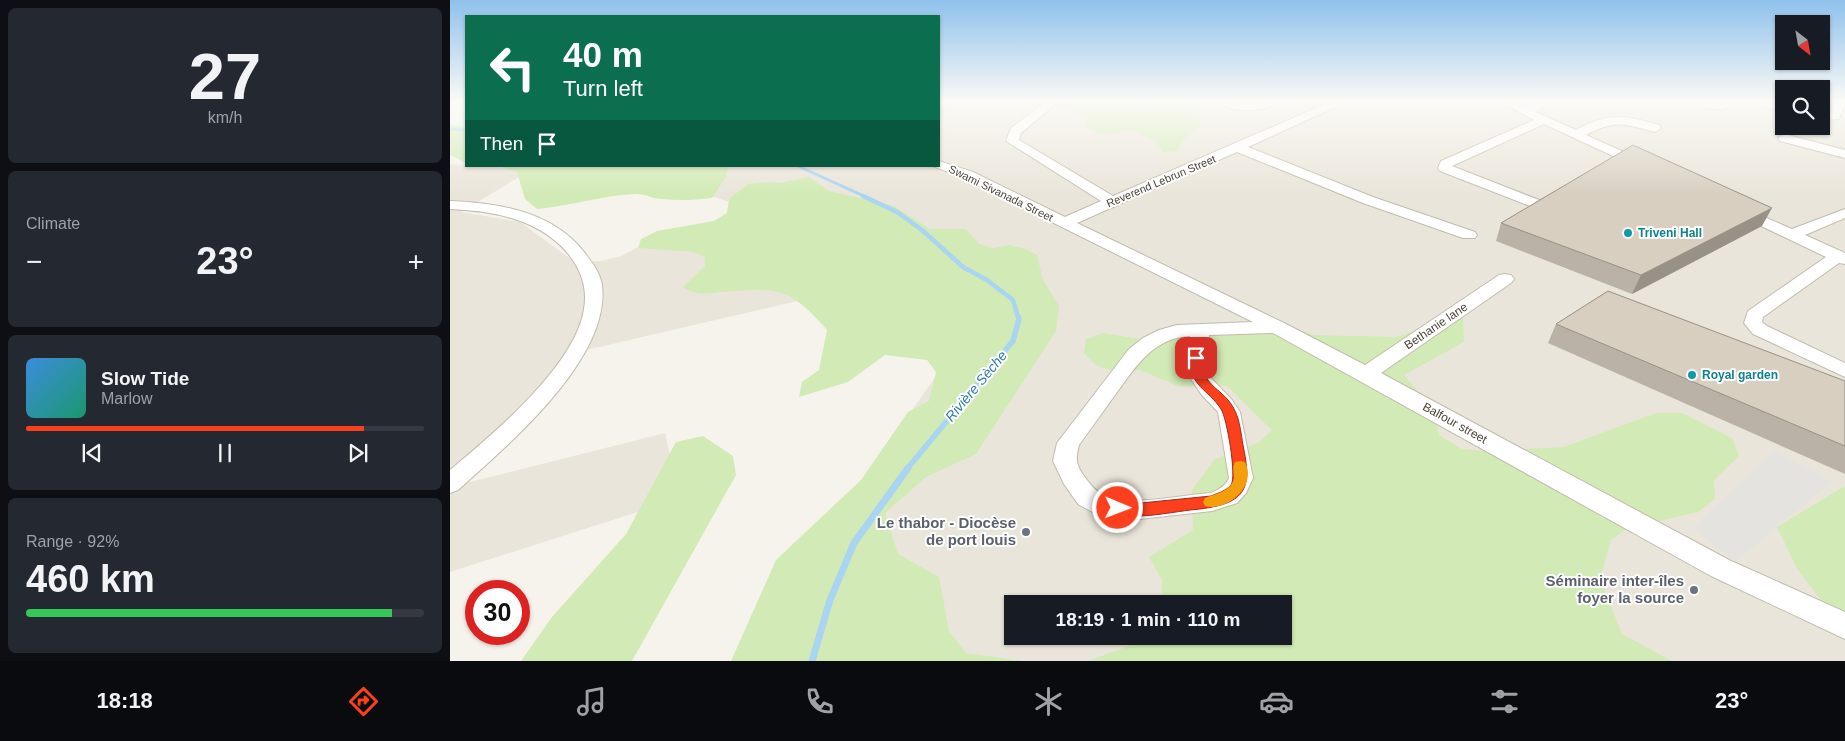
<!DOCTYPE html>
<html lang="en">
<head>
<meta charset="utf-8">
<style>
  :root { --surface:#171b24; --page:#242831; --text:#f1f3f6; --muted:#9ea1a6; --line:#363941; --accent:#fc3f1d }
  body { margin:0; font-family:Helvetica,sans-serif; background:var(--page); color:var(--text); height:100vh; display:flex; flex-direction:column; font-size:19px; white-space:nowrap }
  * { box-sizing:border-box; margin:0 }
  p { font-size:16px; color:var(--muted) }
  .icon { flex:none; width:28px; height:28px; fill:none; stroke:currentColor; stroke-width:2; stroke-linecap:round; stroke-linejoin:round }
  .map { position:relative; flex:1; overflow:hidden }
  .sheet { display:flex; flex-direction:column; gap:8px; padding:8px; background:#0d0f14; width:450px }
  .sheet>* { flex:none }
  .banner { position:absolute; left:15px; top:15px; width:475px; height:152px; border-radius:0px; box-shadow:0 1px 4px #0004; background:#0b6e4f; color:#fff; overflow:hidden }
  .needle { width:32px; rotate:149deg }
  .fabs { position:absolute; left:1325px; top:15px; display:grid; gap:10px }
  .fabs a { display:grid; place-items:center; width:55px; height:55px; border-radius:0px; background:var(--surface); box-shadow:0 1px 4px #0004; font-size:25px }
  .speed { position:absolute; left:15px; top:580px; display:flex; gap:10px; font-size:25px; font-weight:700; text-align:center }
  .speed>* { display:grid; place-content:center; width:65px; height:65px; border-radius:50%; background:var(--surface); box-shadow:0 1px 4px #0004; line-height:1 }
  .speed .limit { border:8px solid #d22; background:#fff; color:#111 }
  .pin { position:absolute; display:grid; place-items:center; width:42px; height:42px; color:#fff; margin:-21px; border-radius:10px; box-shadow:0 2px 8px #0006 }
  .me { position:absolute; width:55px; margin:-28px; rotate:91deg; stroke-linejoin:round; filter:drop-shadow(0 0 4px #0008) }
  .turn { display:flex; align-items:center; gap:18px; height:105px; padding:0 15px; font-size:22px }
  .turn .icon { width:65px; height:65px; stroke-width:2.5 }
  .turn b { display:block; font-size:35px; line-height:42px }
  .then { display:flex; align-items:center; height:48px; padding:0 15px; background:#0003; gap:10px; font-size:19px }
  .big { font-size:38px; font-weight:600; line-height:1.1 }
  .sheet .tile { flex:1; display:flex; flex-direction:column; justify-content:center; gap:8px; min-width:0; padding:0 18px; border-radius:8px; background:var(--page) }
  .sheet .dial { align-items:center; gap:0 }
  .dial b { font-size:65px; line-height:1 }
  .song { display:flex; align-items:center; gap:15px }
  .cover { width:60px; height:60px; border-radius:8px; background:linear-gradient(135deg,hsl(210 70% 55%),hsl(160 70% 35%)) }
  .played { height:5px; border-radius:2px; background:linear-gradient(90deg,var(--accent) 85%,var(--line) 85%) }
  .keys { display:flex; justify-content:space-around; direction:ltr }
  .heat { display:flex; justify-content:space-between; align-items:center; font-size:28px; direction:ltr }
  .charge { height:8px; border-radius:4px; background:linear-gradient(90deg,#34c759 92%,var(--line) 0) }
  .trip { position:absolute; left:554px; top:595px; width:288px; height:50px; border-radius:0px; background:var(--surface); box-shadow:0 1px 4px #0004; font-weight:600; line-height:50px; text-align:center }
  .tab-bar { display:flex; height:80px; justify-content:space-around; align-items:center; background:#090b0e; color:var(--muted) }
  .tab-bar .icon { width:35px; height:35px }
  .tab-bar .active { color:var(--accent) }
  .tab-bar b { font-size:22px; color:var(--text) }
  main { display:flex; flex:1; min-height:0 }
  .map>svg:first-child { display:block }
  .residential { fill:#eae5da; fill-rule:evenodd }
  .green { fill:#d2eab5 }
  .parking { fill:#e5e3e0 }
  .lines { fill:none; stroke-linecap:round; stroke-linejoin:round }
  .stream-far3 { stroke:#a9d4f2; stroke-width:3 }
  .stream-far2 { stroke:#a9d4f2; stroke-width:4.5 }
  .stream-far1 { stroke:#a9d4f2; stroke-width:5.5 }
  .stream { stroke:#a9d4f2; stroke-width:7 }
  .street-casing { stroke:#c2bbae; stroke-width:2 }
  .street { fill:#fff; fill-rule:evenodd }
  .wall { fill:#bab2a6 }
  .shaded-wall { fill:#979187 }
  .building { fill:#d8cfc1; stroke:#979187 }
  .route { fill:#fc3f1d; stroke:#a42913 }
  .slow { fill:#f59e0b }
  .culture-dot { fill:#0f9aa8; stroke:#fff; stroke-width:2 }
  .worship-dot { fill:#6b7280; stroke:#fff; stroke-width:2 }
  .labels { text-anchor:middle; stroke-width:4; stroke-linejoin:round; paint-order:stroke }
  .far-street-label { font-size:11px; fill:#4b4439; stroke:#fff }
  .culture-label { font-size:12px; font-weight:bold; fill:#0d838f; stroke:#fff; text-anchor:start }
  .street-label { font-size:12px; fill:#4b4439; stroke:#fff }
  .water-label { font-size:14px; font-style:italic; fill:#2e7ab2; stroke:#fff }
  .near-worship-label { font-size:15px; font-weight:bold; fill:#5b616d; stroke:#fff; text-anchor:end }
</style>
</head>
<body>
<main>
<section class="sheet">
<div class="tile dial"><b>27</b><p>km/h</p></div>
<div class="tile"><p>Climate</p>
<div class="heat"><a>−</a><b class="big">23°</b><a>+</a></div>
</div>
<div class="tile">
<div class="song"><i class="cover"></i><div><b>Slow Tide</b><p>Marlow</p></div></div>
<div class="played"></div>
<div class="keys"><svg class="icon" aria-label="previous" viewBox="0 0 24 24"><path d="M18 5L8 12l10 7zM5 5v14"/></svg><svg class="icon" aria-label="pause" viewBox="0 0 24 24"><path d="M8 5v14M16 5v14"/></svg><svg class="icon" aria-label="next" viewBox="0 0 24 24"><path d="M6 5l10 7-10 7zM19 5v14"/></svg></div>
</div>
<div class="tile"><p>Range · 92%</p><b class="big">460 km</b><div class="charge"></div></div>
</section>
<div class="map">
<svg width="1395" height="661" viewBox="0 0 1395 661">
  <rect width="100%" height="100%" fill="#f6f3ec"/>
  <path class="residential" d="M489 102H1334V126H1371V102H1395V661H336L293 648 545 293 174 166H489ZM562 604H832V636H562Z
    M0 164 81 170 11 212 70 222 125 262 151 261 171 256 205 238 226 232 352 300 119 354 12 484 215 433 221 460 200 508 0 572Z"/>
  <path class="green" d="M567 102H678L699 105 710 102H741L749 110 751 125 731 142 728 151 713 152 705 140C696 138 688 131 679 130 674 130 671 132 667 133 654 137 647 133 636 127V117C627 115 619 109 611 107 596 104 582 108 567 102Z
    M0 124 16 127V163L0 155Z
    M48 166H278L276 177 262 198C246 200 229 201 212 199 204 199 195 194 186 194 153 195 121 206 87 209L75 199 67 172Z
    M359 177 379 191 444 206 480 229H516L529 244 543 248 560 245 575 249 587 255 593 280 609 306 606 331 526 454 476 477 435 513 448 554 489 577 499 631 516 653 573 661H281L326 560 411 480 458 412 479 401 486 372 477 360 435 355 398 382 349 397 352 382 369 370 377 330C339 286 326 287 270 292 254 294 248 296 233 287L255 266V257L244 252 188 248 191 239 207 231 264 221 277 213 279 199 298 184 315 182 329 183Z
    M1013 318 1014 342 954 375 978 403 990 436 1012 449 1037 451 1114 447 1206 413H1232L1282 438 1289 456 1264 480 1265 499 1248 512 1178 528 1161 540 1150 579 1172 634 1222 661H638L705 636H832V604H712V580L699 557 743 530 742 490 765 459 808 443 822 430 777 386H728L690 370 665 372 646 365 634 353 636 339 653 333 690 339 744 324 789 328 827 322 864 335 947 337 994 320Z
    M253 436 283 456 286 475 182 661H71L102 617 176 534 226 442Z
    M1395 486V632L1348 570 1327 527Z"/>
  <path class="parking" d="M1324 450 1382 482 1285 562 1243 528Z"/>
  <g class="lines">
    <path class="stream-far3" d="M0 129 16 130
      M348 166 416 197"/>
    <path class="stream-far2" d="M413 196 447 212 472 230 513 267 537 280 563 300 568 317"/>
    <path class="stream-far1" d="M457 469 563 341 569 319 568 316"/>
    <path class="stream" d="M362 661 380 600 404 543 458 468"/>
    <defs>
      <path id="street" d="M489 102H506L489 108Z
        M595 102H608L571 133 569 140 663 196 880 102H896L798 147 923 197 1025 232 1027 235 1025 238H1013L913 203 787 152 627 223 834 323 915 365 1049 275 1055 274 1061 275 1064 279 1061 283 931 373 1279 560 1395 612V639L1261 576 823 333 759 335 756 362 759 376 782 400 790 412 803 478 796 493 787 503 762 511 681 520 646 514 628 504 614 484 603 461 607 443 679 349 693 338 709 330 727 325 803 322 513 178 483 166H489V161L523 172 615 217 651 201 556 141 561 128ZM740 336 737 362 739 376 751 394 768 412 779 478C776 486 768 490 761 493 732 495 688 505 661 498 650 496 643 488 637 480 626 466 625 461 629 445 641 428 653 412 665 395 685 368 702 338 740 336Z
        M768 102H827C814 113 781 113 768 102Z
        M1051 102H1066L1077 107 1086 102H1100L1086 112 1126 130C1158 112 1175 115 1209 125L1211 128 1205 132C1175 124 1165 119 1136 135L1196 162 1198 165 1191 169 1094 124 1002 166 1089 200C1098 201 1105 195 1114 197L1116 200C1108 210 1092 209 1080 206L990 171 988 168 991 161 1084 120Z
        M1244 102H1284C1274 114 1258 108 1245 104Z
        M1299 102 1334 104V111L1300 104Z
        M1384 102H1395L1389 119 1371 120V112H1380Z
        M1334 134 1395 150V158L1330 141 1328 138Z
        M0 201C46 203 96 210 129 246 138 257 150 271 152 285 161 359 58 445 8 490L0 493V470C42 435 126 365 134 309 138 286 130 267 115 250 85 218 42 211 0 209Z
        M1291 207 1342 229 1395 209V218L1355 235 1395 253V264L1389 263 1313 317 1312 322 1317 326 1395 363V377L1303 334 1294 323 1298 311 1376 257 1286 214 1284 211 1286 208Z"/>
    </defs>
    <use href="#street" class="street-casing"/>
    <use href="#street" class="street"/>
  </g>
  <path class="wall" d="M1051 223 1312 226 1182 294 1046 241Z
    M1106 324 1395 381V474L1098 343Z"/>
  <path class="shaded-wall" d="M1322 208 1312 226 1182 294 1191 275Z"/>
  <path class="building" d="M1183 145 1322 208 1191 275 1051 223Z
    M1158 291 1395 381V446L1106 324Z"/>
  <linearGradient id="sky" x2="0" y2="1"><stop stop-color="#8fc1ec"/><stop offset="0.52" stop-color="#fbfaf6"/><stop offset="1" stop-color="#fbfaf6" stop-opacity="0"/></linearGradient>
  <rect width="1395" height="195" fill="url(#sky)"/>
  <path class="route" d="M746 355 752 358C751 388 775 388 785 411 790 421 791 434 793 445 802 488 797 503 750 509 724 511 687 521 662 513L660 508 662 504 668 503 681 504 761 496C768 493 776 491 781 485 787 477 777 418 771 409 758 389 739 386 740 358Z"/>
  <path class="slow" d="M790 461 795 462C808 487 775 512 755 506L753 502 755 498C765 494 782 491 784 478 784 472 782 468 785 462Z"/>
  <g class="culture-dot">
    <circle cx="1178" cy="233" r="5"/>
    <circle cx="1242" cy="375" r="5"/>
  </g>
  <g class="worship-dot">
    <circle cx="576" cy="532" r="5"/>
    <circle cx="1244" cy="590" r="5"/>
  </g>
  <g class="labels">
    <g class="far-street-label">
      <text transform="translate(711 181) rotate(-23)" y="4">Reverend Lebrun Street</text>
      <text transform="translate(551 193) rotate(26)" y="4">Swami Sivanada Street</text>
    </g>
    <g class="culture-label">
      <text x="1188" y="237">Triveni Hall</text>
      <text x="1252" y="379">Royal garden</text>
    </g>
    <g class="street-label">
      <text transform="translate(986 326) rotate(-34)" y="4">Bethanie lane</text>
      <text transform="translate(1005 423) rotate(29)" y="4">Balfour street</text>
    </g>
    <g class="water-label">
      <text transform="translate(526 386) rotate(-50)" y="5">Rivière Sèche</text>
    </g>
    <g class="near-worship-label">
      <text x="566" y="528">Le thabor - Diocèse<tspan x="566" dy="17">de port louis</tspan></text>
      <text x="1234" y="586">Séminaire inter-îles<tspan x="1234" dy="17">foyer la source</tspan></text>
    </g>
  </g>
</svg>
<div class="fabs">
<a><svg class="needle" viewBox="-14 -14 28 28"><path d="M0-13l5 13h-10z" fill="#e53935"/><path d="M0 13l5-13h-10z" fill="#9ea1a6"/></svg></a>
<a><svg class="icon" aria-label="search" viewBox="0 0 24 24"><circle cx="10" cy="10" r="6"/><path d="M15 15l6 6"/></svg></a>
</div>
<div class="speed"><div class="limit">30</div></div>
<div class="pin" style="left:746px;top:358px;background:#d93025"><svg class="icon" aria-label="arrive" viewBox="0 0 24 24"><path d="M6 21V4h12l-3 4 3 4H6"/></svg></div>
<svg class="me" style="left:668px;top:508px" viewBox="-20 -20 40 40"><circle r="17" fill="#fc3f1d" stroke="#fff" stroke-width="3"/><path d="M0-11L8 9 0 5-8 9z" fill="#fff"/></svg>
<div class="trip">18:19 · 1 min · 110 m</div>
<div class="banner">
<div class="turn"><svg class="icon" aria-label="left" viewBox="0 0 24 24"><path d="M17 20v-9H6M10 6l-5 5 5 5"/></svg><div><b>40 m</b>Turn left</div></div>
<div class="then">Then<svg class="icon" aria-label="arrive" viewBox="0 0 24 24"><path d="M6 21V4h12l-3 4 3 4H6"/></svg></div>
</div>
</div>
</main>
<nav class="tab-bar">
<b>18:18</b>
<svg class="icon active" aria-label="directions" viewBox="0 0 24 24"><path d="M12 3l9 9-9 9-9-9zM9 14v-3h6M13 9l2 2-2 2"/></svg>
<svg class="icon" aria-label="music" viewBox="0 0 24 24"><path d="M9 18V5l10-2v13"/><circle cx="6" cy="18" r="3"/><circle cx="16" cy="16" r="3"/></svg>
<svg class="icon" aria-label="phone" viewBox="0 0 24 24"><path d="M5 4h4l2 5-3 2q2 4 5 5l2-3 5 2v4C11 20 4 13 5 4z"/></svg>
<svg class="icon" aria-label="climate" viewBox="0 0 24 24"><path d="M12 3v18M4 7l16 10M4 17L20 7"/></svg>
<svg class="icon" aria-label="car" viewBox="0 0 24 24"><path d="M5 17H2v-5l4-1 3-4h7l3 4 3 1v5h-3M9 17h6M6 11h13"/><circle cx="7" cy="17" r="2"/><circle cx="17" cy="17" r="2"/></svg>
<svg class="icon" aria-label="filters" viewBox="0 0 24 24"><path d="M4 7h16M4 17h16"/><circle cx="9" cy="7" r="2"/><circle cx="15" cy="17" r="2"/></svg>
<b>23°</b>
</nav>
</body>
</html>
